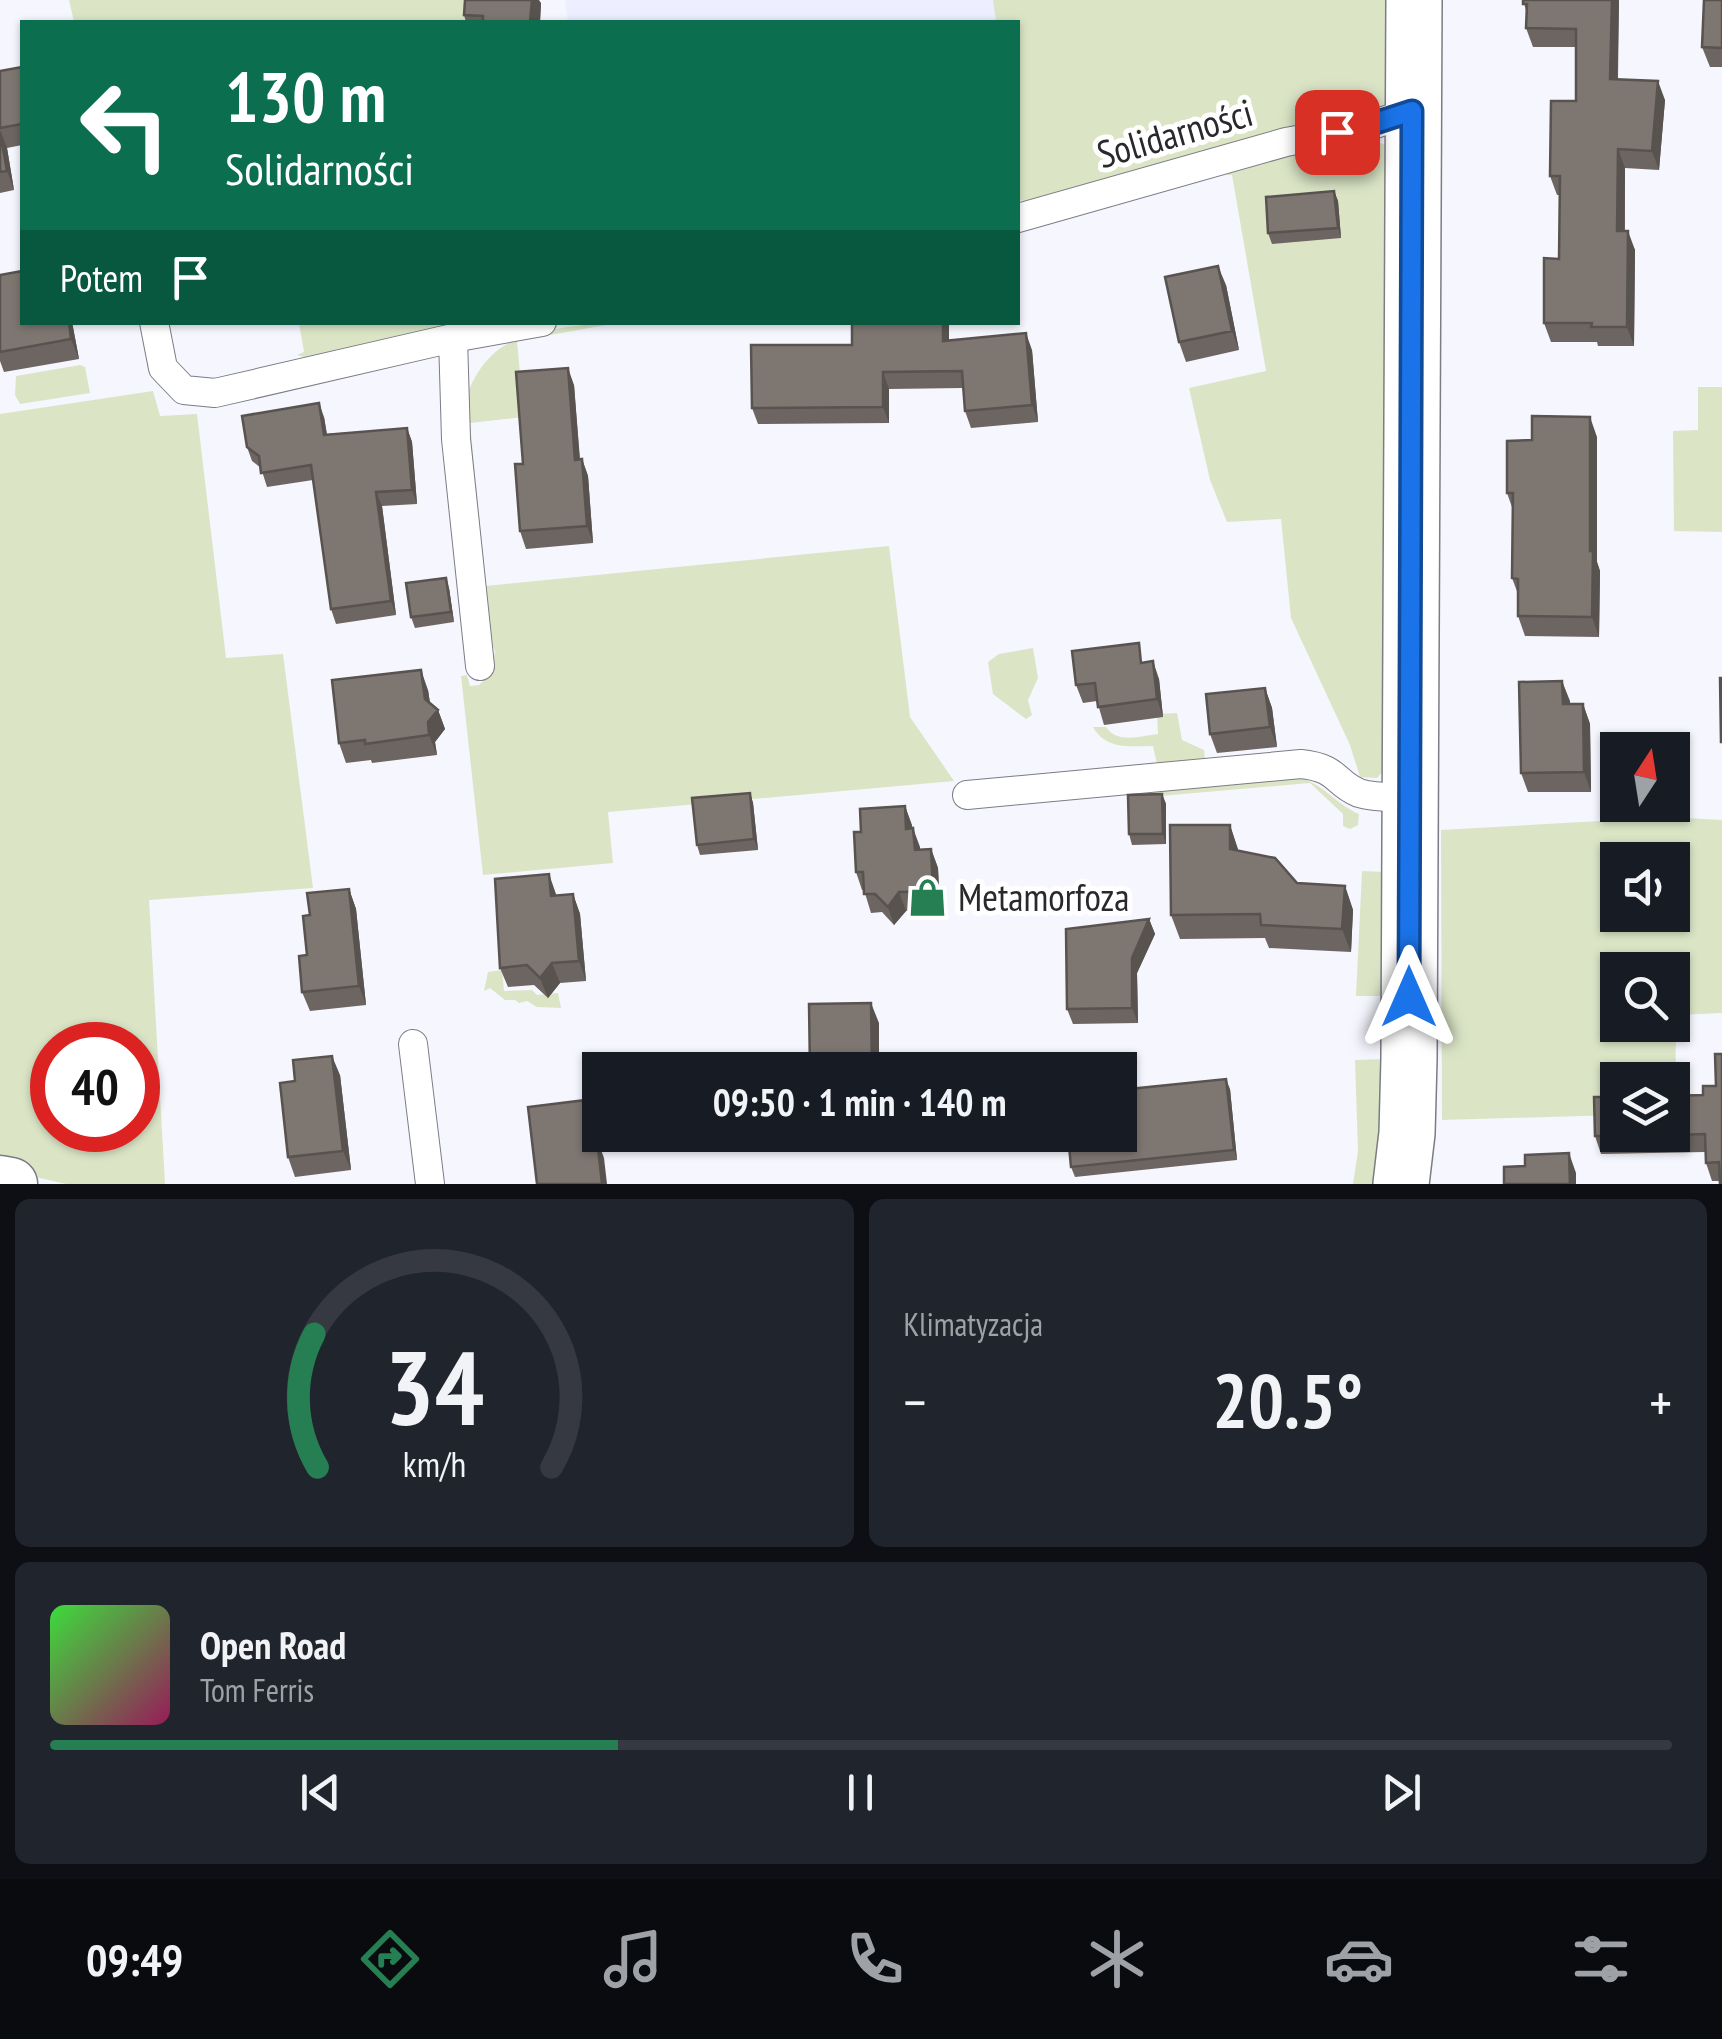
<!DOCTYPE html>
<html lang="pl">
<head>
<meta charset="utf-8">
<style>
  :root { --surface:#171b24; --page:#20242c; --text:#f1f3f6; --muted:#9ea1a6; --line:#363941; --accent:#267f53 }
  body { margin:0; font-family:"PT Sans Narrow",sans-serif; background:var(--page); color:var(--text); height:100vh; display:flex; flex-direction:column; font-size:38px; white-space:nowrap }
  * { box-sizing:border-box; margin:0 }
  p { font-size:32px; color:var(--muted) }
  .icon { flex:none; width:55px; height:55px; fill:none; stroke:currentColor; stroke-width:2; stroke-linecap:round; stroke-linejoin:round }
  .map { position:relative; height:1184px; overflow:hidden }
  .sheet { display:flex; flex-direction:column; gap:15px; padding:15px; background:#0d0f14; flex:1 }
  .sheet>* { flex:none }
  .top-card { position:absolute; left:20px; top:20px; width:1000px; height:305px; border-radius:0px; box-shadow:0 2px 8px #0004; background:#0b6e4f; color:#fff; overflow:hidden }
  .needle { width:65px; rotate:12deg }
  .fabs { position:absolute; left:1600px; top:732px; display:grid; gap:20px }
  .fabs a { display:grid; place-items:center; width:90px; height:90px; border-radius:0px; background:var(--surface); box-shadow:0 2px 8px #0004; font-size:50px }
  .speed { position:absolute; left:30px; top:1022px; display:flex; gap:20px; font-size:50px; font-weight:700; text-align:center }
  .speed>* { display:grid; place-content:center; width:130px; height:130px; border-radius:50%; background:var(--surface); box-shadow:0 2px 8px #0004; line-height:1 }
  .speed .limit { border:15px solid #d22; background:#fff; color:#111 }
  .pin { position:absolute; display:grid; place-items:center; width:85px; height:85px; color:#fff; margin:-42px; border-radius:20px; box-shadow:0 5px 15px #0006 }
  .me { position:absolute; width:110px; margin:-55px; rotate:0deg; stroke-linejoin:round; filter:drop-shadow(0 0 8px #0008) }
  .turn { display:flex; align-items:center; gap:35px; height:210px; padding:0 40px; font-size:45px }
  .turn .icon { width:130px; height:130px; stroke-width:2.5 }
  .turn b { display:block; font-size:70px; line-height:85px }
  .then { display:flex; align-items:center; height:95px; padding:0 40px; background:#0003; gap:20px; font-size:38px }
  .big { font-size:75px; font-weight:700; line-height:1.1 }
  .sheet .tile { flex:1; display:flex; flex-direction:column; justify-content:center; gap:15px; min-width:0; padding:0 35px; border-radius:15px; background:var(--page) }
  .sheet .dial { align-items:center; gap:0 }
  .dial svg { height:260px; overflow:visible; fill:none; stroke:var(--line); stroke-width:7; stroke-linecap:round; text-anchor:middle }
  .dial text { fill:var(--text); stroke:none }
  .song { display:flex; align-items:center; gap:30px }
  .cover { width:120px; height:120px; border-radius:15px; background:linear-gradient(135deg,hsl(120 70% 55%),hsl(330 70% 35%)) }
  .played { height:10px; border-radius:5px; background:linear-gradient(90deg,var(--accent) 35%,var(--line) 35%) }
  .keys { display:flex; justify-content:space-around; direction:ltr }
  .heat { display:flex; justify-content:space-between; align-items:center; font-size:55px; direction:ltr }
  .sheet .tiles { flex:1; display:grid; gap:15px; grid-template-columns:1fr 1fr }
  .tile:last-child { grid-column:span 2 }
  .trip { position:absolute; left:582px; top:1052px; width:555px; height:100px; border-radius:0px; background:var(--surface); box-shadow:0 2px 8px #0004; font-weight:700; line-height:100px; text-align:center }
  .menu { display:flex; height:160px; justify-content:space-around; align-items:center; background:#090b0e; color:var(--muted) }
  .menu .icon { width:70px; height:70px }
  .menu .active { color:var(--accent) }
  .menu b { font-size:45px; color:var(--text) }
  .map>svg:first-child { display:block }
  .built { fill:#edeeff }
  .green { fill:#dbe5c6; fill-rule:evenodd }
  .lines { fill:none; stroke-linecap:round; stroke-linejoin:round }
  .service-casing { stroke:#7b7c84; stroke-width:30 }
  .minor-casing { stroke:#7b7c84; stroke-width:55 }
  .tertiary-casing { stroke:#7b7c84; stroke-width:58 }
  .service { stroke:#fff; stroke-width:28 }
  .minor { stroke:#fff; stroke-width:52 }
  .tertiary { stroke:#fff; stroke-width:55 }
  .wall { fill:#6c6561 }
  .shaded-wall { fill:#58534f }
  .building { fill:#7e7671; stroke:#58534f; stroke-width:2.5 }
  .route-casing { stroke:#114b97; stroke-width:25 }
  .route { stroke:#1a73e8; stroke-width:18 }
  .labels { text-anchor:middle; stroke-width:10; stroke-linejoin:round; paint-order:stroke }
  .street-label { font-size:38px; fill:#29292d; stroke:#fff }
  .poi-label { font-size:38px; fill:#29292d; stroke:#fff; text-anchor:start }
</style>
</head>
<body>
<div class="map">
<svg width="1722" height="1184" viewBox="0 0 1722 1184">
  <rect width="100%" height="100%" fill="#f6f6fe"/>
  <path class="built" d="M565 0H993L996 22H568Z"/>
  <path class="green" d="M69 0H470V22H74Z
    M993 0H1393L1390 103 1365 116 1027 201 1018 200V22H996Z
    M1374 140 1391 148 1390 763 1377 778 1360 777 1350 745 1291 618 1281 519 1227 522 1210 480 1189 388 1266 371 1232 175H1226L1237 165Z
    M299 323H463C439 328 415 331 391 338 364 346 325 365 297 355L304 352Z
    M598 323H617L517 341 524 417 470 423 486 586 889 546 910 717 954 781 608 812 613 863 483 875 461 676 467 675 470 686 479 685 491 674 495 651 489 637 480 587 466 397C491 331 535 332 598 323Z
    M80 365 85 367 90 393 20 404 15 395 16 376Z
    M1698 387H1722V532L1674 531 1673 431 1698 430Z
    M153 391 160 416 197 414 226 658 283 654 313 888 149 900 165 1184H66L0 1169V414ZM52 1045H138V1130H52Z
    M1033 648 1038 678 1028 700 1032 715 1026 719 993 694 988 662 999 654Z
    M1177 713 1182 740 1204 750 1205 759 1157 764 1153 746C1129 746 1106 750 1093 727H1106C1117 744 1141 736 1158 734L1157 714Z
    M1300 778C1322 783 1337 805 1359 814L1358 825 1350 829 1343 826V814L1310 783 1126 799 1129 793Z
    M1669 817 1722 820V1013L1676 1015 1675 1143 1672 1080H1618L1617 1115 1442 1120 1441 830ZM1618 860H1672V915H1618ZM1618 970H1672V1025H1618Z
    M1362 871 1384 872 1387 996H1356Z
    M502 970 504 991 532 990 537 995 558 993 561 1008 537 1007 527 1001 519 1003 515 1000H505L490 988 484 991 488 972Z
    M1385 1059 1377 1184H1353L1358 1151 1355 1060Z"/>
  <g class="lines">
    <defs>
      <path id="service" d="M1018 218 1286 142 1367 127 1412 111
        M154 322 163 368 184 390 215 393 453 338 542 322
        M453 338 456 439 480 666
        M967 795 1301 764C1339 768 1334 783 1359 793 1375 798 1394 797 1410 798
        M413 1044 430 1184"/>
      <path id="minor" d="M0 1182 11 1184"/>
      <path id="tertiary" d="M1401 1184 1407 1133 1409 1059 1414 0"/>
    </defs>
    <use href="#service" class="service-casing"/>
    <use href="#minor" class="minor-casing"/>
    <use href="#tertiary" class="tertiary-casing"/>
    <use href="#service" class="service"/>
    <use href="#minor" class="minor"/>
    <use href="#tertiary" class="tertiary"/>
  </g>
  <path class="wall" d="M1523 0H1619L1618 79 1665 100 1659 170 1625 168V231L1635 250 1634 346H1598L1597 342H1551L1544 323 1559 259 1560 195H1557L1550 176 1576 101V47H1533L1526 28 1527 14Z
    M1722 0V67H1710L1702 47Z
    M541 3 540 22H466L464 15Z
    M22 67V145L7 148 14 190 0 193V71Z
    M1334 191 1338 201 1341 238 1272 244 1268 233Z
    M1226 285 1239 350 1186 362 1179 342Z
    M0 296 22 322H72L79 359 4 372 0 361Z
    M949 340 1032 350 1038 422 971 428 965 411 963 388 889 389V423L758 424 752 408 852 345Z
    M574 385 580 459H582L588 476 593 543 526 549 520 531 523 464Z
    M324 417 327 434 407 428 412 442 417 504 382 506 396 615 336 624 331 609 313 480 267 487 261 468 252 461 247 447Z
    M1597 437V562L1600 571 1599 637 1525 636 1518 616V594L1512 578 1513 510 1507 493Z
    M449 588 454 622 415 628 411 617Z
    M1146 662 1159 679 1163 717 1104 725 1097 701 1083 703 1076 685Z
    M1562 681 1570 704H1583L1590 724 1591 792H1528L1521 773Z
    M1265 688 1272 708 1277 747 1217 753 1210 734Z
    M428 690 430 703 438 710 445 729 435 742 437 755 372 763 371 760 346 763 339 743Z
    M750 793 753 803 758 850 700 855 697 845Z
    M1162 794 1166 804V844L1132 845 1129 834Z
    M905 806 920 850 931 849 938 868 940 909 906 911 894 925 882 912 871 913 864 890H862L856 872 861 832Z
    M1230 825 1238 851 1297 883 1345 886 1353 910 1351 952 1269 948 1265 938 1180 939 1171 915Z
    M349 889 356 909 366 1005 310 1011 302 992 310 915Z
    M573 894 580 914 586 981 560 983 548 998 534 985 508 987 500 968 556 896Z
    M1149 919 1155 934 1137 973 1138 1023 1073 1024 1067 1009Z
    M340 1075 351 1170 295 1177 288 1157 295 1081Z
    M1716 1086 1720 1181H1712L1706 1163 1705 1152 1601 1154 1595 1136 1703 1095Z
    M1230 1089 1237 1160 1075 1177 1071 1167Z"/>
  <path class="shaded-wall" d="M532 0H539L541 3 540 22H530Z
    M1612 0H1619L1617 98 1610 79Z
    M1658 81 1665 100 1659 170 1652 151Z
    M0 130 7 148 14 190 7 171Z
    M1618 149 1625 168 1624 250 1617 231Z
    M1334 191 1338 201 1341 238 1338 228Z
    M1628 231 1635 250 1634 346 1627 327Z
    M1218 266 1226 285 1239 350 1232 331Z
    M69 322H72L79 359 71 339Z
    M943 322H949V357L943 341Z
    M1026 333 1032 350 1038 422 1032 405Z
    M568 368 574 385 581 477 575 460Z
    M883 372 889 389V423L883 407Z
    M319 403 324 417 329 449 324 435Z
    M1590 417 1597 437V562L1600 571 1599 637 1592 617 1590 551Z
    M407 428 412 442 417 504 412 490Z
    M582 459 588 476 593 543 587 526Z
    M376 492 382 506 396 615 391 601Z
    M446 578 449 588 454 622 451 612Z
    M1153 661 1159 679 1163 717 1157 699Z
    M421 670 428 690 432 717 438 710 445 729 435 742 437 755 429 735Z
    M1562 681 1570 701V724L1563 704Z
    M1265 688 1272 708 1277 747 1270 727Z
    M1583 704 1590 724 1591 792 1584 772Z
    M750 793 753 803 758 850 754 839Z
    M1162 794 1166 804V844L1163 834Z
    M905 806 912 825 913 847 906 829Z
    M1230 825 1238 849V873L1230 849Z
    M913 828 920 847 921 868 915 850Z
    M931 849 938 868 940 909 933 891Z
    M549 874 556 894 558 916 551 896Z
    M1345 886 1353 910 1351 952 1342 929Z
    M349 889 356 909 366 1005 359 986Z
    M899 892 906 911 894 925 888 907Z
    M573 894 580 914 586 981 579 961Z
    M1149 919 1155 934 1137 973 1138 1023 1132 1008V958Z
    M552 963 560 983 548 998 540 978Z
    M871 1003 879 1023V1070H872Z
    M332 1056 340 1075 351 1170 343 1151Z
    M1226 1079 1230 1089 1237 1160 1234 1150Z
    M586 1100 593 1119 598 1159 590 1139Z
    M597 1139 604 1158 607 1184H602Z
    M1569 1153 1576 1173V1184H1570Z"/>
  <path class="building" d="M465 0H532L530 22H483V16L464 15Z
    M1523 0H1612L1610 79 1658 81 1652 151 1618 149 1617 231H1628L1627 327H1591L1592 323H1544V258L1559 259 1560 176H1550L1551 101H1576V29L1526 28 1527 4H1523Z
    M1704 0H1722V48L1702 47Z
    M22 67V124L0 128V71Z
    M0 132 7 171 0 172Z
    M1334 191 1338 228 1268 233 1266 197Z
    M1218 266 1232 331 1179 342 1165 277Z
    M22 271V322H69L71 339 0 352V275Z
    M852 322H943V341L1026 333 1032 405 965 411 962 371 883 372V407L752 408 751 345H852Z
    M568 368 575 460 582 459 587 526 520 531 515 464H523L516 372Z
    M319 403 324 435 407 428 412 490 376 492 391 601 331 609 311 465 261 473 259 456 247 447 242 416Z
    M1532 416 1590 417V551H1593L1592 617 1518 616V579L1512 578 1513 493H1507V441L1532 440Z
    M446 578 451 612 411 617 406 583Z
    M1139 643 1141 663 1153 661 1157 699 1098 707 1095 683 1076 685 1072 651Z
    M421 670 425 699 438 710 428 722 429 735 365 744V740L339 743 332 680Z
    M1720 678H1722V742H1721Z
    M1562 681 1563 704H1583L1584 772 1521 773 1519 682Z
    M1265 688 1270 727 1210 734 1206 694Z
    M750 793 754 839 697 845 692 798Z
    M1162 794 1163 834H1129L1128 795Z
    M905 806 906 829 913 828 915 850 931 849 933 891 899 892 888 907 875 894H864L863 872H856L854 832H861L860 809Z
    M1170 825H1230V849L1275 858 1297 883 1345 886 1342 929 1261 925 1260 914 1171 915Z
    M549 874 551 896 573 894 579 961 552 963 540 978 527 965 500 968 495 879Z
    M349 889 359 986 302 992 299 956 307 955 303 916 310 915 307 893Z
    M1149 919 1132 958V1008L1067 1009 1066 929Z
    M871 1003 872 1070H810L809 1004Z
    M1715 1054H1722V1184H1720L1719 1162 1706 1163 1705 1134 1672 1135V1096L1703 1095V1086H1716Z
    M332 1056 343 1151 288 1157 280 1083 295 1081 293 1060Z
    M1226 1079 1234 1150 1071 1167 1068 1135H1120V1090Z
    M1594 1097H1618V1135H1659L1595 1136Z
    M586 1100 590 1139H597L602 1184H537L528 1107Z
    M1569 1153 1570 1184H1504V1167L1525 1166V1155Z"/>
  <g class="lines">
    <defs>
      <path id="route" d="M1337 132 1366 126 1412 111 1409 997"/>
    </defs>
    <use href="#route" class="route-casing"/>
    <use href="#route" class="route"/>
  </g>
  <defs>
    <symbol id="shop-bare" viewBox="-9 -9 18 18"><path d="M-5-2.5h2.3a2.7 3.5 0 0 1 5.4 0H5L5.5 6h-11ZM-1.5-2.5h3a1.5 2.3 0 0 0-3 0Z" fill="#267f53" stroke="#fff" stroke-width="2.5" paint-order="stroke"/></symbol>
  </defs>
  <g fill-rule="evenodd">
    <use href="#shop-bare" x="900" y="870" width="55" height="55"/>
  </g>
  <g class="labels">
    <g class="street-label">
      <text transform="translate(1175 134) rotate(-16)" y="13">Solidarności</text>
    </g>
    <g class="poi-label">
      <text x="958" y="911">Metamorfoza</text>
    </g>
  </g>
</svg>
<div class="fabs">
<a><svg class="needle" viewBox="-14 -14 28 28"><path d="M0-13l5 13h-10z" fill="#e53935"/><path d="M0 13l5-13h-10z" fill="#9ea1a6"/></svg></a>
<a><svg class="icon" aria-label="sound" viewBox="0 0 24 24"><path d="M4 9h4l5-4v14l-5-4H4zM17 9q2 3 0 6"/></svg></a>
<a><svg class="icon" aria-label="search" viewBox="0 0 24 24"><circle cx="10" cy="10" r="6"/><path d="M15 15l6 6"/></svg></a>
<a><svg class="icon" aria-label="layers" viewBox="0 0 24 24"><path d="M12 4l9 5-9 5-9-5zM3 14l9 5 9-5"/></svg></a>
</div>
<div class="speed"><div class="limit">40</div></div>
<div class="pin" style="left:1337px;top:132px;background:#d93025"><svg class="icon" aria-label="arrive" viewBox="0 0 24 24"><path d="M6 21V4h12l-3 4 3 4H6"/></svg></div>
<svg class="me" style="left:1409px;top:997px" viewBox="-20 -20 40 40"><path d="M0-17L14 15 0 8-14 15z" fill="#1a73e8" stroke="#fff" stroke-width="4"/></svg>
<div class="trip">09:50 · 1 min · 140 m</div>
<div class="top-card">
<div class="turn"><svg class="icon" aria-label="left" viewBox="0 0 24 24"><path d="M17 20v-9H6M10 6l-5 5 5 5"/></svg><div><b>130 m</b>Solidarności</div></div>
<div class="then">Potem<svg class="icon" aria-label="arrive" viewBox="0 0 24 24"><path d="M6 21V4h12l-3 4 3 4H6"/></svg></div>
</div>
</div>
<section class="sheet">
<div class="tiles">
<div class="tile dial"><svg viewBox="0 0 100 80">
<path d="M14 69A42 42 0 1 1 86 69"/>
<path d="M14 69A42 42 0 0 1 13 28" stroke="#267f53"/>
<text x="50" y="56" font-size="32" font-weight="700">34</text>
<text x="50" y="72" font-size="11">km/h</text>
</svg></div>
<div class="tile"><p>Klimatyzacja</p>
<div class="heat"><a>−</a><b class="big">20.5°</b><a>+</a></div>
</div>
<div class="tile">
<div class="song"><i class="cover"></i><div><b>Open Road</b><p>Tom Ferris</p></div></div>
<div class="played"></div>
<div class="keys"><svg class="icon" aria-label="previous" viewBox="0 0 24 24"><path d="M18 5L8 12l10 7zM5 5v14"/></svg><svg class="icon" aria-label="pause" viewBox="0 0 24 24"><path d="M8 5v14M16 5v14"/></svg><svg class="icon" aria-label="next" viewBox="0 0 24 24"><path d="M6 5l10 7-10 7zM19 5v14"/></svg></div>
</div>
</div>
</section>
<nav class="menu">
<b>09:49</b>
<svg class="icon active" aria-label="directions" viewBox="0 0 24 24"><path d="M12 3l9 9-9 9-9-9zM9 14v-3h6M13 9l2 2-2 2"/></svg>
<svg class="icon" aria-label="music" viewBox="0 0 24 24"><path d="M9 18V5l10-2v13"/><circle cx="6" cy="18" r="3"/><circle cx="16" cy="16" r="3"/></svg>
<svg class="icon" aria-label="phone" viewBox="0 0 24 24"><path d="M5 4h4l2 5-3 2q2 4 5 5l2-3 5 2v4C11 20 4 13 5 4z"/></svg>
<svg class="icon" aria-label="climate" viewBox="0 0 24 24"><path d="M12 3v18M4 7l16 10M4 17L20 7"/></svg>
<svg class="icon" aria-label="car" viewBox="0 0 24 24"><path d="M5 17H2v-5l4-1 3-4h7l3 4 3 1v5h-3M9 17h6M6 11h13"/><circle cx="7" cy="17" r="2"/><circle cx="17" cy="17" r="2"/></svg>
<svg class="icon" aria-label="filters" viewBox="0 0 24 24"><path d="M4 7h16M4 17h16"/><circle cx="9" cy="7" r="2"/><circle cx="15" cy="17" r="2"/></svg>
</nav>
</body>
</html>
